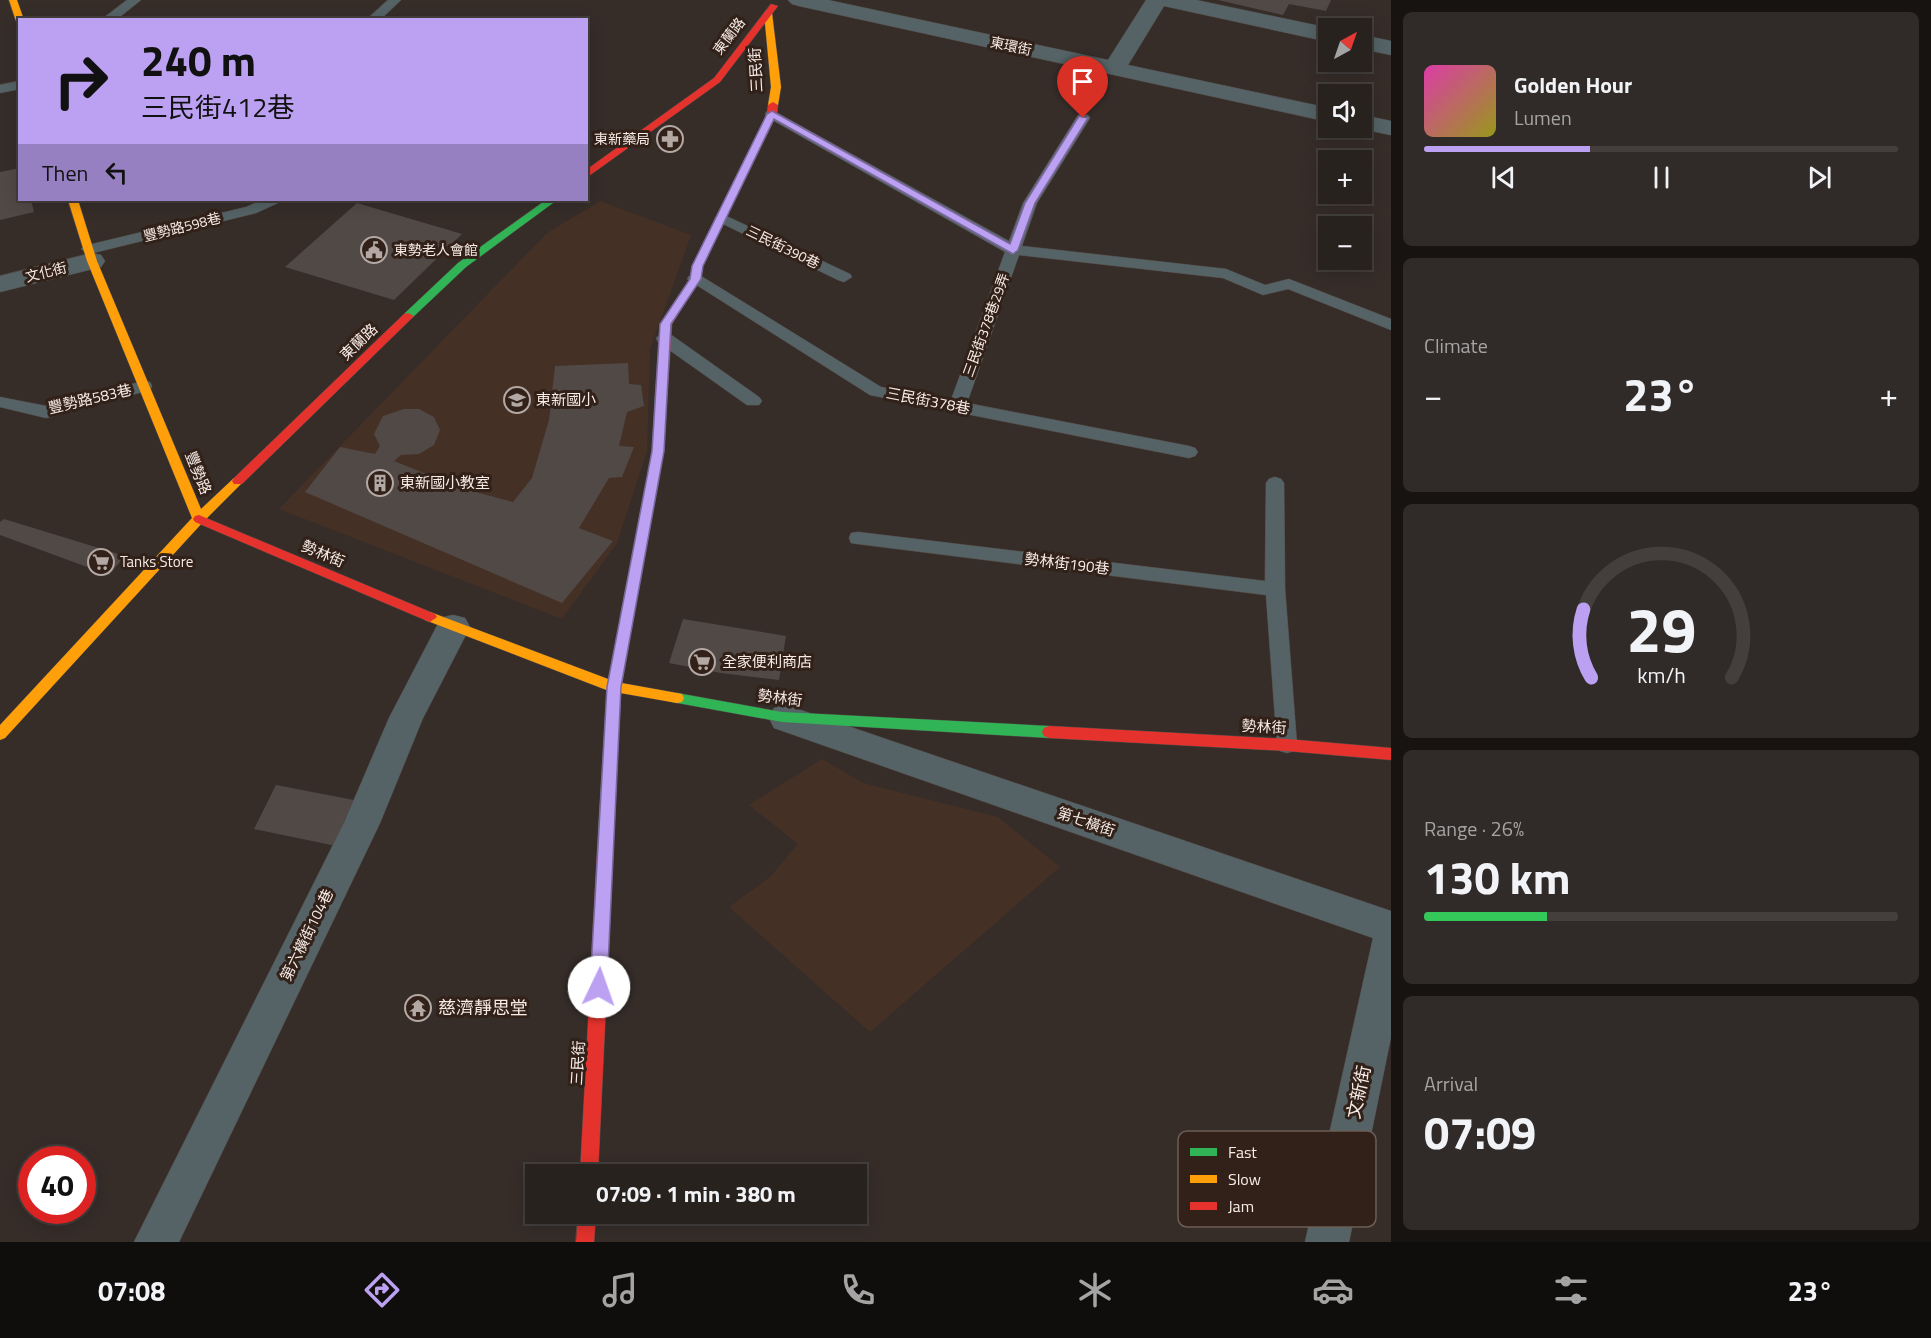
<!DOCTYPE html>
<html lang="en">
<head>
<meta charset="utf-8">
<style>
  :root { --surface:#28221f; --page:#302a28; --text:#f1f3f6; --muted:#a5a4a4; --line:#443f3d; --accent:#bca0f2 }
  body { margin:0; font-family:"Titillium Web","Noto Sans TC",sans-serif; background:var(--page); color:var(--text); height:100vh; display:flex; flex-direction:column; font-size:22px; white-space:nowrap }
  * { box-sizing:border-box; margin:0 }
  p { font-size:20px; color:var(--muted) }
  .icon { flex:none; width:33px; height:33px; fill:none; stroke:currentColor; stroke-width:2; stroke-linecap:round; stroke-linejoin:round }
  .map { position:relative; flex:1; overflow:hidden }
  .side { display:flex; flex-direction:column; gap:12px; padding:12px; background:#161311; width:540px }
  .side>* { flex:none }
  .banner { position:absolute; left:18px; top:18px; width:570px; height:183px; border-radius:0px; box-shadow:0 3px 15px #0003,0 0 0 2px var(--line); background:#bca0f2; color:#111; overflow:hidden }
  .needle { width:39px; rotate:40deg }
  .tools { position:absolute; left:1318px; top:18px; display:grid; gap:12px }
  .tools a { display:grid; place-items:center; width:54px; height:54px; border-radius:0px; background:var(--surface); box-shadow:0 3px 15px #0003,0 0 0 2px var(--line); font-size:30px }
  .speed { position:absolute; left:18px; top:1146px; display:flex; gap:12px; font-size:30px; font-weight:700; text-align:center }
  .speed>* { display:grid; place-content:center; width:78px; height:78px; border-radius:50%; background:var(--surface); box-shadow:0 3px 15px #0003,0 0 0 2px var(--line); line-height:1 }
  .speed .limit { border:9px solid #d22; background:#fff; color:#111 }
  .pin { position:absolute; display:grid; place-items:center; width:51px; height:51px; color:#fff; margin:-62px -26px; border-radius:50% 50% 50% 0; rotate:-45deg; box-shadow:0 0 6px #0007 }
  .pin .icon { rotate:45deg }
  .me { position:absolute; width:66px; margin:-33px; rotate:3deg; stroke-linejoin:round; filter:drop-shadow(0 0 4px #0008) }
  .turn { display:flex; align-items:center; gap:21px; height:126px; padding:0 24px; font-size:27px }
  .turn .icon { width:78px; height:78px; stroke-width:2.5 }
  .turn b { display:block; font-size:42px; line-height:51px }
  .then { display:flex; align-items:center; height:57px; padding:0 24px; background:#0003; gap:12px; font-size:22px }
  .big { font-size:45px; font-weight:700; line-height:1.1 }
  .side .widget { flex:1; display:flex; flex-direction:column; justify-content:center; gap:9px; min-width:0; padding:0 21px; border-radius:9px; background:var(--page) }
  .side .dial { align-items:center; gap:0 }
  .dial svg { height:156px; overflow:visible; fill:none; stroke:var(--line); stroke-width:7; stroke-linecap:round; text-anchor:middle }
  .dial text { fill:var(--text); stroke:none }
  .song { display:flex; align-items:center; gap:18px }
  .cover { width:72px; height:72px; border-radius:9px; background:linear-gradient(135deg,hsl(320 70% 55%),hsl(60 70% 35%)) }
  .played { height:6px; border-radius:3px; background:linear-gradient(90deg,var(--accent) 35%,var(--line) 35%) }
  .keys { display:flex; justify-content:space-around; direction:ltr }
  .heat { display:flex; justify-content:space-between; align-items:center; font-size:33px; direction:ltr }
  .charge { height:9px; border-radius:4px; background:linear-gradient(90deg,#34c759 26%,var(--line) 0) }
  .trip { position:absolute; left:525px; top:1164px; width:342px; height:60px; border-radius:0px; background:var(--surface); box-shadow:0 3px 15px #0003,0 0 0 2px var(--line); font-weight:700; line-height:60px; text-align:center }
  .menu { display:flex; height:96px; justify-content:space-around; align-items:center; background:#100e0c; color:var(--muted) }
  .menu .icon { width:42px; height:42px }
  .menu .active { color:var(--accent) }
  .menu b { font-size:27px; color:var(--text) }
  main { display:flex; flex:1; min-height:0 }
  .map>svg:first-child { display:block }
  .built { fill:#453026 }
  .building { fill:#514946 }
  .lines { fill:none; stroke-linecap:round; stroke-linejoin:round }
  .lane-casing { stroke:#544c48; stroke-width:1 }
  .street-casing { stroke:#544c48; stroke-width:1 }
  .fast-casing { stroke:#544c48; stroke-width:1 }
  .slow-casing { stroke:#544c48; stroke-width:1 }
  .jam-casing { stroke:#544c48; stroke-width:1 }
  .lane { fill:#556366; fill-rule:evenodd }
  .street { fill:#556366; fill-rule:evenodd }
  .fast { fill:#30b455; fill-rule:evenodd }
  .slow { fill:#ff9f0a; fill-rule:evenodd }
  .jam { fill:#e5322d; fill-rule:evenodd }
  .route { fill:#bca0f2; stroke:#7a689d; stroke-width:1.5 }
  .labels { text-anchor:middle; stroke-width:6; stroke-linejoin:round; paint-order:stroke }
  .far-street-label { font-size:14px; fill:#f7ebe6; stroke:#312119 }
  .far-poi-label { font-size:14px; fill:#f7ebe6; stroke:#312119; text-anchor:end }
  .street-label { font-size:15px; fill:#f7ebe6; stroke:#312119 }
  .poi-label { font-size:15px; fill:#f7ebe6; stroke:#312119; text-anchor:start }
  .near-poi-label { font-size:18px; fill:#f7ebe6; stroke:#312119; text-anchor:start }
  .near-street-label { font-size:18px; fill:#f7ebe6; stroke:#312119 }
  .key { fill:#312119; stroke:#6c5e56; stroke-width:1.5 }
  .key-label { font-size:16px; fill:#f7ebe6 }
</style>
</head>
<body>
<main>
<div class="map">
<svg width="1391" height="1242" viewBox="0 0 1391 1242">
  <rect width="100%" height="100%" fill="#362d29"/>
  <path class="built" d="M600 201 691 235 650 349 647 451 617 543 562 619 279 509 547 233Z
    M822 759 863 783 998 817 1060 867 870 1032 729 907 770 877 798 844 749 805Z"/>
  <path class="building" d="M1218 0H1331L1326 11 1289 4 1283 15Z
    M20 168V200H31L34 212 0 220V172Z
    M357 203 462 234 394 300 285 267Z
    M628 363 629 384 641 385 644 406 627 412 619 446 634 447 622 477 609 478 579 528 613 541 562 603 305 492 340 447 375 454 380 446 374 434 383 416 404 409H419L434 417 440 430 434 445 419 454 401 455 394 461 461 488 513 502 532 478 549 420 555 366Z
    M4 519 125 556 109 575 0 535V522Z
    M683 619 786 636 779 680 721 673 669 663Z
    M276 785 359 801 341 847 254 829Z"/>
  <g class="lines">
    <defs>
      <path id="lane" d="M127 0H141L116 20H101Z
        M388 0H401L380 20H366Z
        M20 81V89L0 93V85Z
        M772 110 1009 241 1023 203 1078 115H1088L1090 118 1037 203 1022 246 1226 269 1265 285 1289 279 1391 319V330L1288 289 1263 295 1223 278 1019 255 967 403 1189 446 1195 448 1198 452 1195 456 1189 458 870 395 687 279 689 276H701L881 387 951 400 1005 252 767 117 765 114 767 111Z
        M262 200H280L278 203 256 213 89 254 81 249 84 246 246 207Z
        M722 214 850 274 852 277 844 282 838 280 717 221 715 218Z
        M664 333 670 334 759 397 762 401 759 405H747L658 342 656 338Z
        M144 381 150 382 152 386 150 390 46 418 0 407V397L46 406Z
        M1275 477 1281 479 1284 483 1285 589 1297 745 1294 751 1287 753 1280 751 1277 745 1266 595 858 544 851 543 849 538 851 533 858 532 1265 581 1266 483 1269 479Z"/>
      <path id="street" d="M788 0H828L1108 60 1146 0H1196L1329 28V42L1164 6 1128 65 1329 108V122L799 6 792 4Z
        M1362 35 1391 41V55L1362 49Z
        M1362 115 1391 121V135L1356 128H1362Z
        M92 253 101 255 105 261 101 267 0 292V276Z
        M453 615 465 618 470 627 423 718 380 823 179 1242H134L344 823 389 718 441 618Z
        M786 705 1391 911V1037L1349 1242H1305L1373 938 774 728 769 718 774 708Z"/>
      <path id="fast" d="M546 200H557L466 267 412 318H404V314L458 263Z
        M661 393 667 397 664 451 621 687 614 835 611 839 606 841 601 839 598 835 607 687 652 451 655 397Z
        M677 693 782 712 1049 726 1054 728 1056 732 1054 736 1049 738 782 722 672 702 670 698 672 694Z"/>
      <path id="slow" d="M9 0H17L24 20H20V24L16 21Z
        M768 10 772 13 781 87 778 105 773 108 768 105 771 87 764 13Z
        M68 200H78L97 261 201 509 234 478H242L244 481 203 522 5 738 0 740V725L192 518 87 261Z
        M430 612 616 682 677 693 682 694 684 698 682 702 677 703 609 691 425 620 423 617Z"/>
      <path id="jam" d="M771 4 778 6 720 82 586 178V170L714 78Z
        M773 102 778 105 777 114 702 266 700 279 672 324 667 397 661 401 657 400 655 397 660 324 690 279 692 266 767 114 768 105Z
        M408 313 414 316 412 318 242 484H234L232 481 234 478 404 314Z
        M199 515 435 614 437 617 430 622 425 620 195 522 193 519 195 516Z
        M1049 726 1287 739 1391 748V760L1287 751 1049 738 1044 736 1042 732 1044 728Z
        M606 829 611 831 614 835 598 1174H580L598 835 601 831Z
        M578 1214H596L594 1242H576Z"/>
    </defs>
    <use href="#lane" class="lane-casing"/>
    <use href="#street" class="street-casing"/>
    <use href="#fast" class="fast-casing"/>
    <use href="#slow" class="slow-casing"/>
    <use href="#jam" class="jam-casing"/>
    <use href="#lane" class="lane"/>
    <use href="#street" class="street"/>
    <use href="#fast" class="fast"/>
    <use href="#slow" class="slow"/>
    <use href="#jam" class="jam"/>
  </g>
  <path class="route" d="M772 111 1010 244 1025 203 1079 116 1088 118 1035 203 1018 250 1013 254 774 119 703 266 701 279 671 324 664 451 621 687 607 987 604 992 599 994 593 992 590 987 607 687 652 451 660 324 690 279 692 266 767 114Z"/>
  <defs>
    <symbol id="pharmacy-ring" viewBox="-11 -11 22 22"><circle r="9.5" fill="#312119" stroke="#b3a8a4" stroke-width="1.5"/><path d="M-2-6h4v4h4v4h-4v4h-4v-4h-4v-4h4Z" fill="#b3a8a4"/></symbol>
    <symbol id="civic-ring" viewBox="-11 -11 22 22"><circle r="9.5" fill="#312119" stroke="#b3a8a4" stroke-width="1.5"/><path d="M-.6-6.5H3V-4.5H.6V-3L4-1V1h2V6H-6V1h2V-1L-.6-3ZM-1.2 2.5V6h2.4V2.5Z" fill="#b3a8a4"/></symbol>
    <symbol id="school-ring" viewBox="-11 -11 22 22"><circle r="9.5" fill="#312119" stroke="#b3a8a4" stroke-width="1.5"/><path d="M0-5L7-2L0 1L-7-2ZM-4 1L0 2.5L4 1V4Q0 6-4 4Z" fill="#b3a8a4"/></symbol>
    <symbol id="building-ring" viewBox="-11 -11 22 22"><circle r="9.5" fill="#312119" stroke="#b3a8a4" stroke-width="1.5"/><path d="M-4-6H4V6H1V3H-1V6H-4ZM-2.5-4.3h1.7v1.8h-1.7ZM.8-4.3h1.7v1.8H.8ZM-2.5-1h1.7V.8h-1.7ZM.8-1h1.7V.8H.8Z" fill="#b3a8a4"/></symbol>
    <symbol id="supermarket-ring" viewBox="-11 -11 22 22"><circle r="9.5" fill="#312119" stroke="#b3a8a4" stroke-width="1.5"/><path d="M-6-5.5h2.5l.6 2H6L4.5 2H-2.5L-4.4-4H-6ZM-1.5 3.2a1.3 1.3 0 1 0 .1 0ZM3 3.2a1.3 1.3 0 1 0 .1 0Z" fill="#b3a8a4"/></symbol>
    <symbol id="temple-ring" viewBox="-11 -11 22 22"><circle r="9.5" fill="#312119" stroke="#b3a8a4" stroke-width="1.5"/><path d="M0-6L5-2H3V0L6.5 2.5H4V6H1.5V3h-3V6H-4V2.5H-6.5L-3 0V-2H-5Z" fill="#b3a8a4"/></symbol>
  </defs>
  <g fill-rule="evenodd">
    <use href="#pharmacy-ring" x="655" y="124" width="30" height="30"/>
    <use href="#civic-ring" x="359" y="235" width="30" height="30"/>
    <use href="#school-ring" x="502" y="385" width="30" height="30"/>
    <use href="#building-ring" x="365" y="468" width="30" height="30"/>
    <use href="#supermarket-ring" x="86" y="547" width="30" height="30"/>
    <use href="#supermarket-ring" x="687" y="647" width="30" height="30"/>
    <use href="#temple-ring" x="403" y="993" width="30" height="30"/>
  </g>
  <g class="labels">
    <g class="far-street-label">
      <text transform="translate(729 36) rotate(-53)" y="5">東蘭路</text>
      <text transform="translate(1011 46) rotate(12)" y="5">東環街</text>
      <text transform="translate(182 227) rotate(-14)" y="5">豐勢路598巷</text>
      <text transform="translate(783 247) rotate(26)" y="5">三民街390巷</text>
      <text transform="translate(46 272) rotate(-14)" y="5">文化街</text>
      <text transform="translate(986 325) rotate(-70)" y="5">三民街378巷29弄</text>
    </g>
    <g class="far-poi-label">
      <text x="650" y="144">東新藥局</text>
      <text x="394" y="255" text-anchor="start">東勢老人會館</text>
    </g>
    <g class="street-label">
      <text transform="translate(756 70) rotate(-93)" y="5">三民街</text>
      <text transform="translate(359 342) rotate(-44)" y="5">東蘭路</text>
      <text transform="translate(90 399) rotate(-13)" y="5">豐勢路583巷</text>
      <text transform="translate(928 401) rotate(11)" y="5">三民街378巷</text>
      <text transform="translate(198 473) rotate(68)" y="5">豐勢路</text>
      <text transform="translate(323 554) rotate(23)" y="5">勢林街</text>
      <text transform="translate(1067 564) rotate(7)" y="5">勢林街190巷</text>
      <text transform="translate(780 698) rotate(7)" y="5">勢林街</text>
      <text transform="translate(1264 727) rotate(3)" y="5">勢林街</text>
      <text transform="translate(1086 822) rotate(19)" y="5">第七橫街</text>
      <text transform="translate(307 935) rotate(-64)" y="5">第六橫街104巷</text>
      <text transform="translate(578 1063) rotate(-87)" y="5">三民街</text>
    </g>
    <g class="poi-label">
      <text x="536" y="405">東新國小</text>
      <text x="400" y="488">東新國小教室</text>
      <text x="120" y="567">Tanks Store</text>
      <text x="722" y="667">全家便利商店</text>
    </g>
    <g class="near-poi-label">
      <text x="438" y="1014">慈濟靜思堂</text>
    </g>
    <g class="near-street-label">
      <text transform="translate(1359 1092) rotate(-78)" y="6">文新街</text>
    </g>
  </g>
  <rect x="1178" y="1131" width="198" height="96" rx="9" class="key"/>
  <rect x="1190" y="1148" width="27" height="8" fill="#30b455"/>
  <rect x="1190" y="1175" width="27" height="8" fill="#ff9f0a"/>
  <rect x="1190" y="1202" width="27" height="8" fill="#e5322d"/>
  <g class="key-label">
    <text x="1228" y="1158">Fast</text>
    <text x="1228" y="1185">Slow</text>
    <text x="1228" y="1212">Jam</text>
  </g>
</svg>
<div class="tools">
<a><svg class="needle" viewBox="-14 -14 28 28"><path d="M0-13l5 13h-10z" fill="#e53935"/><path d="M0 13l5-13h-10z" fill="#a5a4a4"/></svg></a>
<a><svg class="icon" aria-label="sound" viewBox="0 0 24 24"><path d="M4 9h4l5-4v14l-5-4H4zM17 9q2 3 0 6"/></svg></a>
<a>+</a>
<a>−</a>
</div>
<div class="speed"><div class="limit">40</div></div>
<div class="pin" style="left:1083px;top:118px;background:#d93025"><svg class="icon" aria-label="arrive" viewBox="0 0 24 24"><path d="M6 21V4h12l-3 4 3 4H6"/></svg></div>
<svg class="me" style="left:599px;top:987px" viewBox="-20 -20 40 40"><circle r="19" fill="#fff"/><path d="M0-13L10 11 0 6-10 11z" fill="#bca0f2"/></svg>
<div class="trip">07:09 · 1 min · 380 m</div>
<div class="banner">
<div class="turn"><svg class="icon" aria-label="right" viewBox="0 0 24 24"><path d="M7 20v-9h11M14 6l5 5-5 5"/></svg><div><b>240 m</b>三民街412巷</div></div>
<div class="then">Then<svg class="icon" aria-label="left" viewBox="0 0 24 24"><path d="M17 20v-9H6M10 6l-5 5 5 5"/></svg></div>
</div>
</div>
<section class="side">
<div class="widget">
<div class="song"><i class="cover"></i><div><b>Golden Hour</b><p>Lumen</p></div></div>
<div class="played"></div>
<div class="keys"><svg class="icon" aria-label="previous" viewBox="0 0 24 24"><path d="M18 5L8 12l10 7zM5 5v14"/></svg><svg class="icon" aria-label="pause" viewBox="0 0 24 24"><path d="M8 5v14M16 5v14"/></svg><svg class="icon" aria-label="next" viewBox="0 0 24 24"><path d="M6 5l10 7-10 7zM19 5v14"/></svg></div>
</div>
<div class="widget"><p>Climate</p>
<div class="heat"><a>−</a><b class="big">23°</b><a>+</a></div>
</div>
<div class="widget dial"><svg viewBox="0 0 100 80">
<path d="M14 69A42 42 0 1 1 86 69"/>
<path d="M14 69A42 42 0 0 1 10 34" stroke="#bca0f2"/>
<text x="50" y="56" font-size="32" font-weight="700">29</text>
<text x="50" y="72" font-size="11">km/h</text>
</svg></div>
<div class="widget"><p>Range · 26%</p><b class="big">130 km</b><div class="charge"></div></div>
<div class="widget"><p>Arrival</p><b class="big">07:09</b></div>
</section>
</main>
<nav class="menu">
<b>07:08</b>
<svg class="icon active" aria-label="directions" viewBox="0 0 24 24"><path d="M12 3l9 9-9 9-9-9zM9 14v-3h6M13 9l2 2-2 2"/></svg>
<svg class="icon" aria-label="music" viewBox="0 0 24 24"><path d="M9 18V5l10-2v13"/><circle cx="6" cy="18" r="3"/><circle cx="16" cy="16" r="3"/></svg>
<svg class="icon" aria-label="phone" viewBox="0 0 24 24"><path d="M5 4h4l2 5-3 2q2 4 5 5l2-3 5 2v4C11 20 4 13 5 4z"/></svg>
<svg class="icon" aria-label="climate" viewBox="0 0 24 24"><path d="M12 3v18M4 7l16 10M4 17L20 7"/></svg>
<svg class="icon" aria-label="car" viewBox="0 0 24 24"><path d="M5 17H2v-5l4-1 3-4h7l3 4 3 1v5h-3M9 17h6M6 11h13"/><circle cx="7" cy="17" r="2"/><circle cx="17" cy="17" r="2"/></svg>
<svg class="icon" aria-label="filters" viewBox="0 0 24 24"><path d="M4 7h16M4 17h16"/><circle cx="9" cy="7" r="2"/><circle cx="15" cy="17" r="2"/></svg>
<b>23°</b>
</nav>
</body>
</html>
